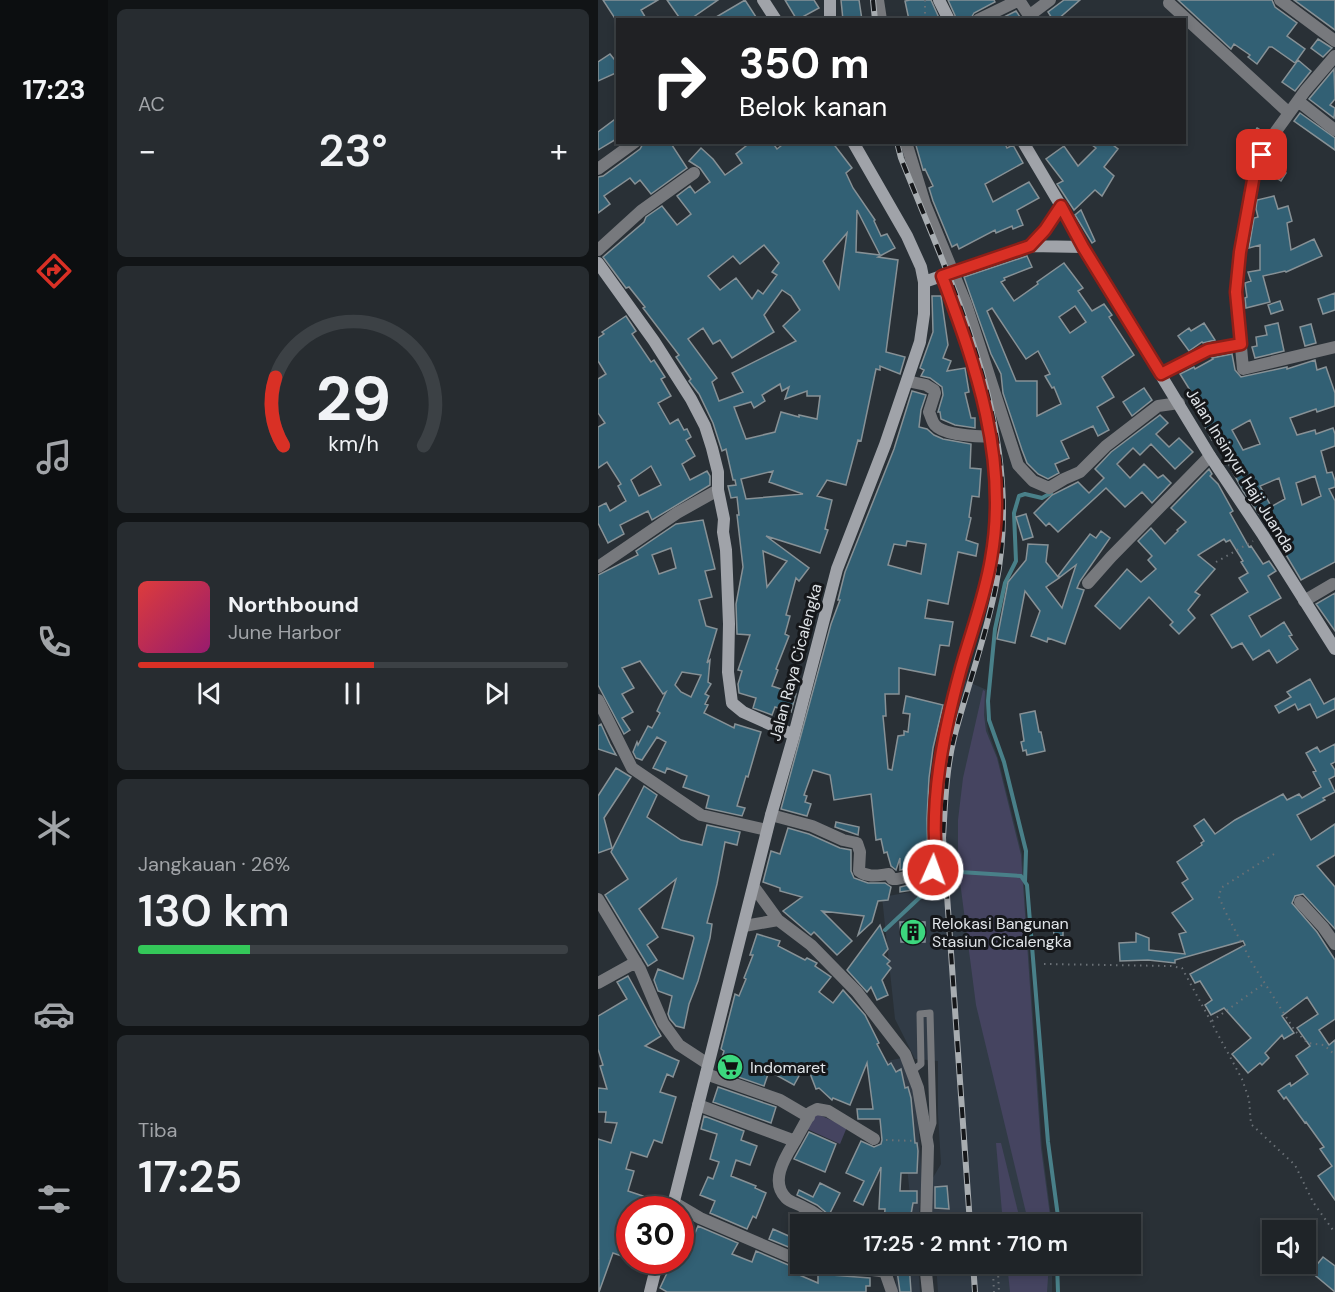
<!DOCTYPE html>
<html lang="id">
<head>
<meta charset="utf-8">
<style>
  :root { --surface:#1f2428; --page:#272c30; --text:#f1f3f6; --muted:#a1a4a8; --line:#3c4145; --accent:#d93025 }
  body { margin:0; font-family:"DM Sans",sans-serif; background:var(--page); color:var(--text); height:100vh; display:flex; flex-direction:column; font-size:22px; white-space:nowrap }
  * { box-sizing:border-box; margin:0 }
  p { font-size:20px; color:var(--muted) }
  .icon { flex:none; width:33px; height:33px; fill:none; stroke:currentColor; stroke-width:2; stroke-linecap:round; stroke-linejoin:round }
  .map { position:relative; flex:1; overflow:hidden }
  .sheet { display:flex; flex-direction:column; gap:9px; padding:9px; background:#111416; width:490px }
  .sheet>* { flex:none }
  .banner { position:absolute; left:18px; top:18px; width:570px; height:126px; border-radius:0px; box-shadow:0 3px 9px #0003,0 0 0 2px var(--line); background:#202124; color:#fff; overflow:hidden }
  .tools { position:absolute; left:664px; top:1220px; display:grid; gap:12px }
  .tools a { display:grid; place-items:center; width:54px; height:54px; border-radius:0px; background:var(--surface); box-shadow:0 3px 9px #0003,0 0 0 2px var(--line); font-size:30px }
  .speed { position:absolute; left:18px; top:1196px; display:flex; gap:12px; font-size:30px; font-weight:700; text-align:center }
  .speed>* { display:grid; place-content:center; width:78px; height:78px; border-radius:50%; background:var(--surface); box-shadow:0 3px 9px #0003,0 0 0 2px var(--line); line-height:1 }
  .speed .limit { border:9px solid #d22; background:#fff; color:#111 }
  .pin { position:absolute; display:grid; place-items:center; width:51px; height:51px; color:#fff; margin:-26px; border-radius:12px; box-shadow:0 3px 9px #0006 }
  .me { position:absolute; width:66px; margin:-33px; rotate:2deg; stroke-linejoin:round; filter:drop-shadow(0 0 4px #0008) }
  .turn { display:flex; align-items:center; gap:21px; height:126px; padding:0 24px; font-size:27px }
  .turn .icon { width:78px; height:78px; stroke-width:2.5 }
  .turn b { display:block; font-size:42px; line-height:51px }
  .big { font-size:45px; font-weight:600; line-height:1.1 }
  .sheet .widget { flex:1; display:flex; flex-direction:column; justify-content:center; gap:9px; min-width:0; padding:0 21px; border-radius:9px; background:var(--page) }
  .sheet .dial { align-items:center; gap:0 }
  .dial svg { height:156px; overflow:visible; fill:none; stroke:var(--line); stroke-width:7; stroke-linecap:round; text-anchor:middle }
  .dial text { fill:var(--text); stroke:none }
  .song { display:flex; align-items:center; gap:18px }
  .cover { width:72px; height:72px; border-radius:9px; background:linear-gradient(135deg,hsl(0 70% 55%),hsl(320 70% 35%)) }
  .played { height:6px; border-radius:3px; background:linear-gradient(90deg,var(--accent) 55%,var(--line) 55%) }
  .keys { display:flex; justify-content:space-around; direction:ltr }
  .heat { display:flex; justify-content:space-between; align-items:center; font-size:33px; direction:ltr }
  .charge { height:9px; border-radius:4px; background:linear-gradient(90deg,#34c759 26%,var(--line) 0) }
  .trip { position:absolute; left:192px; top:1214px; width:351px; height:60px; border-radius:0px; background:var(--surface); box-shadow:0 3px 9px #0003,0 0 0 2px var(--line); font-weight:600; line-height:60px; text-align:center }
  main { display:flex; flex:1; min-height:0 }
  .tabs { display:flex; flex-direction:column; width:108px; justify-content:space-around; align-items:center; background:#0c0e10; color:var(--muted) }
  .tabs .icon { width:42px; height:42px }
  .tabs .active { color:var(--accent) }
  .tabs b { font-size:27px; color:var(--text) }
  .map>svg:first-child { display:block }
  .built { fill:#313b46 }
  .green { fill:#454460 }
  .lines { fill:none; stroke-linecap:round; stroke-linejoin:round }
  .stream { stroke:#498089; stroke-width:4 }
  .building { fill:#326074; stroke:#879196; stroke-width:1.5; fill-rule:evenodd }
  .path { stroke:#6a7076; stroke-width:2; stroke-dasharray:1.5 4.5; stroke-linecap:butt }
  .lane { stroke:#77797d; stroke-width:7 }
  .street { stroke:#77797d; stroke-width:12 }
  .secondary { stroke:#a0a3a9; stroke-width:12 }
  .rail-casing { stroke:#a8adb1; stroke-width:6 }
  .rail { stroke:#15171a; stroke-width:4; stroke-dasharray:11; stroke-linecap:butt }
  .route-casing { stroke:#8d1f18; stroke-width:15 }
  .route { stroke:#d93025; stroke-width:10 }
  .labels { text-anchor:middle; stroke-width:6; stroke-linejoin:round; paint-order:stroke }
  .street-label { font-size:16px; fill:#e0e4e8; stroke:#15171a }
  .poi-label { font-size:16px; fill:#e0e4e8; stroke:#15171a; text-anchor:start }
</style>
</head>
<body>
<main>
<nav class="tabs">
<b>17:23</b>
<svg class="icon active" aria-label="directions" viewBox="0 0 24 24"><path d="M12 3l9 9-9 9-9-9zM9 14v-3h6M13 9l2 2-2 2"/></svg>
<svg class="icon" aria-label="music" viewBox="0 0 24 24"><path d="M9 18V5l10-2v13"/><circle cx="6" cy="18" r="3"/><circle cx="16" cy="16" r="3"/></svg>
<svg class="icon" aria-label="phone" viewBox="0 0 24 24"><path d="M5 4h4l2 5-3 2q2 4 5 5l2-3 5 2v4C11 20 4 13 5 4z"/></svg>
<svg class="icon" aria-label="climate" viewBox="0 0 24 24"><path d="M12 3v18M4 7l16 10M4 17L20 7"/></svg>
<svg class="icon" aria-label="car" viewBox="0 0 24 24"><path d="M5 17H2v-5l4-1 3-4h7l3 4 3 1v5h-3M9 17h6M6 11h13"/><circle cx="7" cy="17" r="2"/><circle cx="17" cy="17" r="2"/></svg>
<svg class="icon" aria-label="filters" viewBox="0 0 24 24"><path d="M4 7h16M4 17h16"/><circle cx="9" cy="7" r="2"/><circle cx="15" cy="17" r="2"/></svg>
</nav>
<section class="sheet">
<div class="widget"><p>AC</p>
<div class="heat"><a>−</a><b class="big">23°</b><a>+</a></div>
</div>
<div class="widget dial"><svg viewBox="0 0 100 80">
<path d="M14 69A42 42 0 1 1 86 69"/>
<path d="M14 69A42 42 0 0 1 10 34" stroke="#d93025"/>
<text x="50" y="56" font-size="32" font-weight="700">29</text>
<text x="50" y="72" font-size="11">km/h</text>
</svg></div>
<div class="widget">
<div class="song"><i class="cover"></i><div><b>Northbound</b><p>June Harbor</p></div></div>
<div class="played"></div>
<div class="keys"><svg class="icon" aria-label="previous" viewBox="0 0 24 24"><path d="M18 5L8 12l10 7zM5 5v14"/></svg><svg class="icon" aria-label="pause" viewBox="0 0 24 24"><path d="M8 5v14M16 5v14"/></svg><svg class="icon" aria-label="next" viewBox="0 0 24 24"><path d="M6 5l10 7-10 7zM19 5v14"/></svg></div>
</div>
<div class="widget"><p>Jangkauan · 26%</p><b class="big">130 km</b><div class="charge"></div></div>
<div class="widget"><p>Tiba</p><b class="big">17:25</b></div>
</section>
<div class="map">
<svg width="737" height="1292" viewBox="0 0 737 1292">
  <rect width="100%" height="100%" fill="#293036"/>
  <path class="built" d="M366 680 389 690 388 716 390 731 400 758 424 854 444 1147 454 1224H335L333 1181 343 1164 340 1115V1061L317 1059 297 1019 284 897 341 887 340 853 347 752Z
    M304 1058 312 1075 320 1118 324 1181 320 1224H315L309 1167 279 1063Z
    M296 1263H320L322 1292H299Z
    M338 1263H454V1292H340Z"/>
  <path class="green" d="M385 690 387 691 386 715 388 731 399 758 423 855 443 1148 453 1223 442 1220 430 1221 378 1005 360 866V820L365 778Z
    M217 1113 249 1127 242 1144 209 1129Z
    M403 1143 423 1224H405L398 1143Z
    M409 1263H451L449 1292H412Z"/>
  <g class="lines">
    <path class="stream" d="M362 872 423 876 429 885 450 1142 461 1224
      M427 882 428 851 406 762 391 720 390 701 397 629 407 583 418 561 416 513 421 496 427 494 444 498 453 493
      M287 930 334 886 335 879 340 877
      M459 1263 460 1292"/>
  </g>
  <path class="building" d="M5 0H60L43 10 49 20H18Z
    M69 0H120L91 20H83Z
    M147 0 160 20H113Z
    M187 0H216L221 8 199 20Z
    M243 0H261L264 20H245Z
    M312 0H333L342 20H311L307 1Z
    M350 0H396L397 2 376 13 372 20H359Z
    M466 0H482L459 20H455L450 12Z
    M580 0H674L677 7 699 23 689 36 707 49 697 63 674 47H671L659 64 650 57 652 55 636 44 633 49Z
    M696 0H737V30Z
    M418 11 424 20H400Z
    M720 39 734 48 725 57 713 48Z
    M12 54 20 64V72L0 81V62Z
    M700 60 713 71 697 91 684 82Z
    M736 69 737 99 732 105 737 108 736 118 711 99Z
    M702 113 737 138V150L696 121Z
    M20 117V138L0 150V132Z
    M659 128 667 133 649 165 647 173 639 167 656 144 653 138Z
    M46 142H72L89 168 53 194 42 180 37 184 32 178 6 196 12 204 0 213V177L5 176 42 149Z
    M153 142H174L179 149 188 142H234L254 168 248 173 255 188 277 220 276 221 283 236 289 234 297 248 280 257 300 260 288 352 307 357 302 374 282 366V370L278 369 263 441 260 440 248 485 229 480 219 496 234 500 227 529 230 530 222 553 168 536 211 568 201 581 198 578 188 615 192 616 187 634 191 636 178 669 180 670 174 686 198 694 193 712 177 707 174 715 155 708 158 698 141 693 140 684 144 671 140 670 152 635 139 634 138 604 145 567 139 515H141L139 497 133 498 130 486 138 485 137 480H135L128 449 124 451 115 423 101 394 91 381 93 379 78 357 81 355 45 308 47 307 31 287 28 288 5 257 46 222 48 217 64 206 79 225 93 214 79 196 92 186 97 193 112 182 102 168 91 161 103 148 115 159 127 175 144 163 138 154ZM259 210 282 255 258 252ZM249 233 241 289 225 261ZM166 245 181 263 174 272 179 275 165 294 160 290 154 299 138 278 122 290 110 276 135 256 142 264ZM184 290 193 296 202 310 185 326 198 341 134 373 145 392 121 401 114 382 119 378 90 339 105 328 115 344 122 340 134 358 176 332 166 315ZM182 384 184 391 191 387 187 399 209 391V396H222L219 419 201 415V417L183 412 177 432 148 439 136 407 153 402 156 408 167 401 164 395ZM175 471 171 482 205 494 148 499 143 479ZM165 551 189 561 169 587Z
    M317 142H406L409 148 415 145 425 163 387 184 395 202 431 182 441 198 419 210 425 225 415 229 414 226 398 233 397 230 361 249 359 244 354 247 335 201 331 188 335 186 327 169 325 170Z
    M490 142H511L520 149 506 167 516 176 504 196 497 190 476 210 459 184 465 181 448 159 466 146 480 166 498 148Z
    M672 163 688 173 683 181 668 171Z
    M676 196 680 209 690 206 694 221 689 223 693 250 716 239 724 256 688 272 687 271 665 276 672 302 648 308 647 298 649 297 647 283 653 281 650 272 662 270V245L651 248 656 218 660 217 658 209 659 200Z
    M483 210 497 241 494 243 477 215Z
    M429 256 434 267 406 278 407 280 403 282 416 301 440 284 439 282 466 263 485 288 480 291 494 311 506 304 514 315 511 317 536 355 504 377 516 397 499 407 511 430 500 436 495 426 463 441 471 458 457 464 461 473 450 479 440 474 429 463 424 450 405 393 403 374 393 354 366 277ZM477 306 488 322 472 333 461 317ZM394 308 428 359 440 351 452 374 447 376 454 388 456 387 463 404 439 416V381H418L389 311Z
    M737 293V310L725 314 720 299Z
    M334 296H343L350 345 345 358 353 361 349 371 367 368 371 392 367 393 373 418H377V428L357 425 343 419 342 412H340L345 395 344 387 332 378 323 376 326 370 322 368 335 332Z
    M682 301 685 310 673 314 670 305Z
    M28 316 38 331 34 334 53 362 56 360 67 377 63 379 73 396 60 403 72 424 80 419 86 430 89 429 93 437 88 440 97 456 84 464 92 480 109 471 112 476V485L54 520 50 511 22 525 26 534 10 543 0 523V507L8 503 12 511 28 501 20 486 23 484 9 462 0 468V427L7 423 0 413V379L8 374 0 361V338L6 334 4 332ZM53 466 63 485 41 496 33 480Z
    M606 323 617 340 605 343 604 342 591 351 580 336 591 328 593 331Z
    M680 323 686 351 657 358 654 347 659 346 658 337 669 335 667 326Z
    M713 324 718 343 707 346 702 327Z
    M634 354 637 370 643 377 689 367V369L717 360 719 370 728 367 737 393V406L719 412 718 409 692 418 699 435 717 430 718 434 735 428 737 434V446L723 451 729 473 734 472 737 481V487L731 489 737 501V562L703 580 675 533 681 530 669 509 687 499 681 478 662 486 673 506 661 514 645 491 617 439 614 440 603 419 608 416 582 374 596 367 597 369 615 359 614 358ZM652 420 662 444 645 450 634 430ZM717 476 723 496 704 505 698 483Z
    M546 388 554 400 534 416 525 402Z
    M314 391 328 395 323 410 321 427 329 429 336 435 345 439 373 444 372 468 383 469 381 497 374 496 371 517 373 518 368 540 380 544 378 556 360 552 350 604 330 600 327 618 355 622 351 646 342 645 337 675 301 668V694H287L288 716H285L290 769 294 770 300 736 306 735V731L310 732 312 714 305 713 308 696 345 705 335 748 331 778 329 819 330 864 302 870V858L298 870 293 866 289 852 286 853 283 839 278 840 273 794 236 800 232 775 215 770 206 795 209 796 207 802 213 804 209 816 183 809 233 624 242 600H240L247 572 296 449ZM309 541 328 544 323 574 290 565 296 544 308 546Z
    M562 415 570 423 558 434 571 447 581 438 595 452 577 469 553 444 542 455 535 448 519 464 532 478 546 464 560 478 565 475 573 483 554 503 544 492 527 507 508 488 460 532 451 523 448 526 436 513 454 495 480 482 491 493 506 478 497 469 513 452Z
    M611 469 614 474 612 476 620 484 635 511 632 513 651 547 653 546 665 564 671 561 678 571 670 576 683 598 651 616 663 637 686 622 694 635 691 636 700 649 679 663 671 650 655 660 644 643 634 648 613 615 650 592 641 578 650 573 643 562 645 561 632 540 628 542 626 539 600 555 617 569 597 592 602 595 590 610 597 618 581 634 572 625 575 622 551 597 522 629 497 606 529 569 543 582 558 569 550 560 554 556 540 541 553 528 567 544 580 531 579 530 588 522 573 508Z
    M428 514 435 537 425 540 418 517Z
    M105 520 117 569 107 571 114 597 101 600 108 626 119 629 109 663 112 660 110 682 113 684 107 694 111 696 107 704 110 705 106 713 136 728 137 724 163 732 150 777 148 776 139 806 147 808 144 816 108 808 111 796 85 787 89 776 69 768 67 773 55 768 68 742 59 737 44 760 38 758 35 752 39 742 40 745 50 726 54 728 62 713 59 711 68 692 65 694 42 661 24 668 36 688 24 694 35 712 24 718 32 730 26 734 0 685V575L40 555 38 551 78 524ZM73 548 78 568 61 574 54 555ZM84 672 103 675 93 697 83 692 77 685Z
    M503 531 512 538 482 581 479 588 486 590 467 644 450 638 449 642 433 636 442 611 427 591 417 643 399 639 410 582 428 560 430 544 450 545 448 562 461 578 448 587 464 608 478 565 462 577 460 576 492 534 498 538Z
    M737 593V631L718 604Z
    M712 679 726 704 737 698V709L719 718 712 704 700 710 697 704 681 713 677 706 693 697 689 692Z
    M437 711 441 732H443L447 751 429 755 428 750 425 751 423 742 426 741 422 714Z
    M3 724 12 744 18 755 0 749V726Z
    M737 744V762L733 764 737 770V776L731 779 737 792 725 798 727 800 699 815 713 840 737 824V855L719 866 737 887V929L705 894 697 896 694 903 719 932 737 960V1019L721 1030 731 1045 737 1040V1200L720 1176 734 1166 722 1149 726 1147 708 1122 707 1123 688 1097 686 1099 680 1091 692 1083 693 1086 710 1074 698 1056 712 1046 699 1028 720 1014 709 997 684 1016 696 1033 686 1039 684 1035 667 1053 671 1058 664 1065 662 1063 650 1073 634 1054 653 1038 626 1008 613 1015 607 1005 614 1000 602 981 597 983 592 974 647 945 645 941 577 960V963L550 960 522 961 521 943 538 942V933L551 938V950L587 954 581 934 588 932 574 913 595 899 584 883 590 879 579 862 604 845 603 843 606 841 596 826 606 819 617 834 637 820 685 794 689 800 701 794 704 798 723 787 715 772 718 771 708 753 719 747 722 752Z
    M18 768 33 777 6 818 14 848 0 853V796Z
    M46 786 59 795 49 817 83 840 104 845 109 825 142 832 139 845 127 842 119 884 109 923 114 924 112 938 100 981 91 1004 86 1028 78 1026 72 1019 70 1014 74 996 60 991 56 980 60 969 85 979 96 938 95 936 64 928 78 879 41 909 60 937 49 945 59 960 50 966 7 895 30 879 13 852Z
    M238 822 261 827 260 835 237 827Z
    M190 828 211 834 242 848 253 850V871L256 878 270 883H287L293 887 290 900 280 901 274 922 260 935 266 916 224 911 254 941 239 955 216 932 213 935 185 911 204 897 182 891V888L165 882 173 851 182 854Z
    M327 881 328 888 302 892V887Z
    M465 921V936H456L455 922Z
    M302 922H327V942H303Z
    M282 925 290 949 285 955 292 961 289 964 293 968 284 980 290 995 279 1000 273 987 269 992 249 970Z
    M159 934 182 941 180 946 207 960 209 958 219 963 217 966 233 977 221 992 235 1003 245 990 267 1015 281 1043 279 1044 290 1065 293 1063 298 1072 303 1069 307 1088 310 1087 313 1098 317 1143H319L320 1151 319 1173H303L302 1191H319V1203H315L312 1220 304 1219 303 1224H286L287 1209H281L283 1167 265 1205 256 1201 266 1181 248 1173 263 1141 276 1147 283 1144 284 1140 282 1119H260L259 1109H275L269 1063 252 1105 235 1098 234 1100 221 1088 218 1089 208 1063 196 1085 171 1071 166 1086 120 1070 126 1051 123 1049 137 994 141 996 148 979 146 978 155 955H152Z
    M30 976 63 1036 47 1046 81 1061 75 1077 69 1074 62 1092 78 1097 64 1143 56 1140 49 1157 33 1152 28 1169 36 1171 30 1191 45 1196 41 1209H32V1259L15 1253 1 1292 0 1139 13 1143 19 1123 7 1122 8 1112H0V1088L9 1089 2 1066 5 1065 0 1049V1016L29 999 19 982Z
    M120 1087 178 1107 173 1123 115 1102Z
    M106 1116 146 1131 143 1140 159 1146 152 1165 138 1160 133 1176 158 1186 157 1188 168 1193 158 1218 155 1216 149 1229 112 1213 117 1201 102 1195 110 1177 115 1179 121 1162 112 1159 119 1134 103 1129Z
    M211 1132 238 1144 227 1172 196 1159Z
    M222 1183 242 1193 231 1215 219 1205 199 1195 201 1190 215 1197Z
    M349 1186 351 1209 337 1208V1187Z
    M100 1226 140 1243 134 1254 154 1262 158 1251 200 1269 199 1274 220 1283V1274L272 1278V1286H268V1292H69L62 1288 75 1260H82V1242L91 1247Z
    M175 1229 202 1241 200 1251 171 1239Z
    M725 1257 737 1266V1292L713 1272Z
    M298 1263H311L313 1292H302Z"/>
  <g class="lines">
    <path class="path" d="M327 0V20
      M618 562 655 541
      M676 854 623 888 621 897 627 911 654 963 697 1031 710 1043 726 1045 737 1055
      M446 964 573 966 584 968 644 1079 651 1099 653 1124 697 1165 715 1202 737 1233
      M614 1021 667 983
      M288 1140 318 1141
      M391 1273H400L401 1292
      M395 1273 396 1292"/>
    <path class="lane" d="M314 1071 323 1064 322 1014 332 1013 335 1123 330 1139"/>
    <path class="street" d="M280 0 283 20
      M682 0 737 41
      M571 3 691 113
      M432 15 452 0
      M380 20 421 0 434 20
      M737 56 707 91 671 141 656 169 642 252 638 292 645 369 737 347
      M700 101 737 130
      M308 142 327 204 368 304 420 465 435 481 451 488 466 479 482 472 508 446 560 406 581 403
      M0 169 37 142
      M0 250 43 211 96 173
      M563 374 610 350 643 344
      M309 381 328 385 336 390 337 393 331 412C333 416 334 422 337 425 346 436 380 436 393 437
      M0 567 79 513 120 490
      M490 583 513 557 612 456
      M706 601 735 584
      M0 700 34 768 103 815 169 830
      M173 815 214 826 245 840 259 843 262 852 261 871C270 878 281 875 291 874L294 879H299L339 870C331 801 345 735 363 668 373 632 387 596 393 559 411 460 378 367 344 275
      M156 887 180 920 213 945 259 992 307 1054 320 1088 330 1146 328 1224
      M0 899 42 969 65 1023 81 1045 110 1064
      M702 902 725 927 737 944
      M146 926 180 920
      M0 983 38 962
      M108 1074 182 1100 211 1117
      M100 1105 197 1141 213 1112 219 1109 230 1111 276 1139
      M197 1141C188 1156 171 1181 188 1198 192 1202 200 1204 205 1207 214 1211 223 1216 228 1224
      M75 1202 102 1218 202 1261
      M209 1263C235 1272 261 1266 287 1272L294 1292
      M327 1263 330 1292"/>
    <path class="secondary" d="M165 0 178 20
      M341 0 351 20
      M232 20V0
      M425 142 463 206 485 247 612 456 665 535 737 649
      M432 246 447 230 463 206
      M0 263 56 341 93 399 107 426 114 448 120 472V490L126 519 125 532 128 550 131 624 130 672 134 703 145 712 196 735
      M326 282 432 246 485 247
      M74 1209 173 815 196 735 239 569 287 445 322 342 326 314V282L323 267 309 236 255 142
      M52 1292 60 1260"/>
    <defs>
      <path id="rail" d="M275 0 277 20
        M299 142 303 158C357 294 428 434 398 585 388 637 369 687 356 738 348 770 347 805 345 838L372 1224
        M375 1263 377 1292"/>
    </defs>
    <use href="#rail" class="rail-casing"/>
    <use href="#rail" class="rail"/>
  </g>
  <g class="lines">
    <defs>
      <path id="route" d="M335 870H339C331 801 345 734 363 668 373 632 387 596 393 559 411 460 378 366 344 276L432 246 447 230 463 206 485 247 563 374 610 350 643 344 638 292 642 252 657 169 664 155"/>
    </defs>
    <use href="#route" class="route-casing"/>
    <use href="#route" class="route"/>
  </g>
  <defs>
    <symbol id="building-disc" viewBox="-11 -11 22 22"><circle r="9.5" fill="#3cd77e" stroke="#15171a"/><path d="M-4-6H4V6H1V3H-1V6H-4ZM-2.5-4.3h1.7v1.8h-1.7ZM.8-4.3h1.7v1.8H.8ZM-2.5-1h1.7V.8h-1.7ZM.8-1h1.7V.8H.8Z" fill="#111"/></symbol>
    <symbol id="supermarket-disc" viewBox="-11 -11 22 22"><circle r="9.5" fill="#3cd77e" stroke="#15171a"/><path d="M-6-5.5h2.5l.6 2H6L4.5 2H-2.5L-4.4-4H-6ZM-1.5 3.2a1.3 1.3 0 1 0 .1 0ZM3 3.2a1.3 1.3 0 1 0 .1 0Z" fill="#111"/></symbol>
  </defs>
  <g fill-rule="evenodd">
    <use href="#building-disc" x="300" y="917" width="30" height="30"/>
    <use href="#supermarket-disc" x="117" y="1052" width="30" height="30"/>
  </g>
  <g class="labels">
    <g class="street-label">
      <text transform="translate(643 470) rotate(58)" y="6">Jalan Insinyur Haji Juanda</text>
      <text transform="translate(197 662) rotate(-75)" y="6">Jalan Raya Cicalengka</text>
    </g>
    <g class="poi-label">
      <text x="334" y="929">Relokasi Bangunan<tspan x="334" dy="18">Stasiun Cicalengka</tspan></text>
      <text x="152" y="1073">Indomaret</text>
    </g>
  </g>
</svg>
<div class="tools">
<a><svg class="icon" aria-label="sound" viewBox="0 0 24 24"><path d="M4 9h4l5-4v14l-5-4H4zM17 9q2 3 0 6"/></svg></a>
</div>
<div class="speed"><div class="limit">30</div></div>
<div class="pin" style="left:664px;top:155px;background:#d93025"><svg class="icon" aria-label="arrive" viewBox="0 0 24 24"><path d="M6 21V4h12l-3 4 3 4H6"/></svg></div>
<svg class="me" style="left:335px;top:870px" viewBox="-20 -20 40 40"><circle r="17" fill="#d93025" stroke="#fff" stroke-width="3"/><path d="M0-11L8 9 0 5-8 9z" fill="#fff"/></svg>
<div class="trip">17:25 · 2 mnt · 710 m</div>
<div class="banner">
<div class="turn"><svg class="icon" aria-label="right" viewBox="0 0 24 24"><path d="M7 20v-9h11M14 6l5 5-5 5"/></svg><div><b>350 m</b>Belok kanan</div></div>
</div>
</div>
</main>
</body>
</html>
